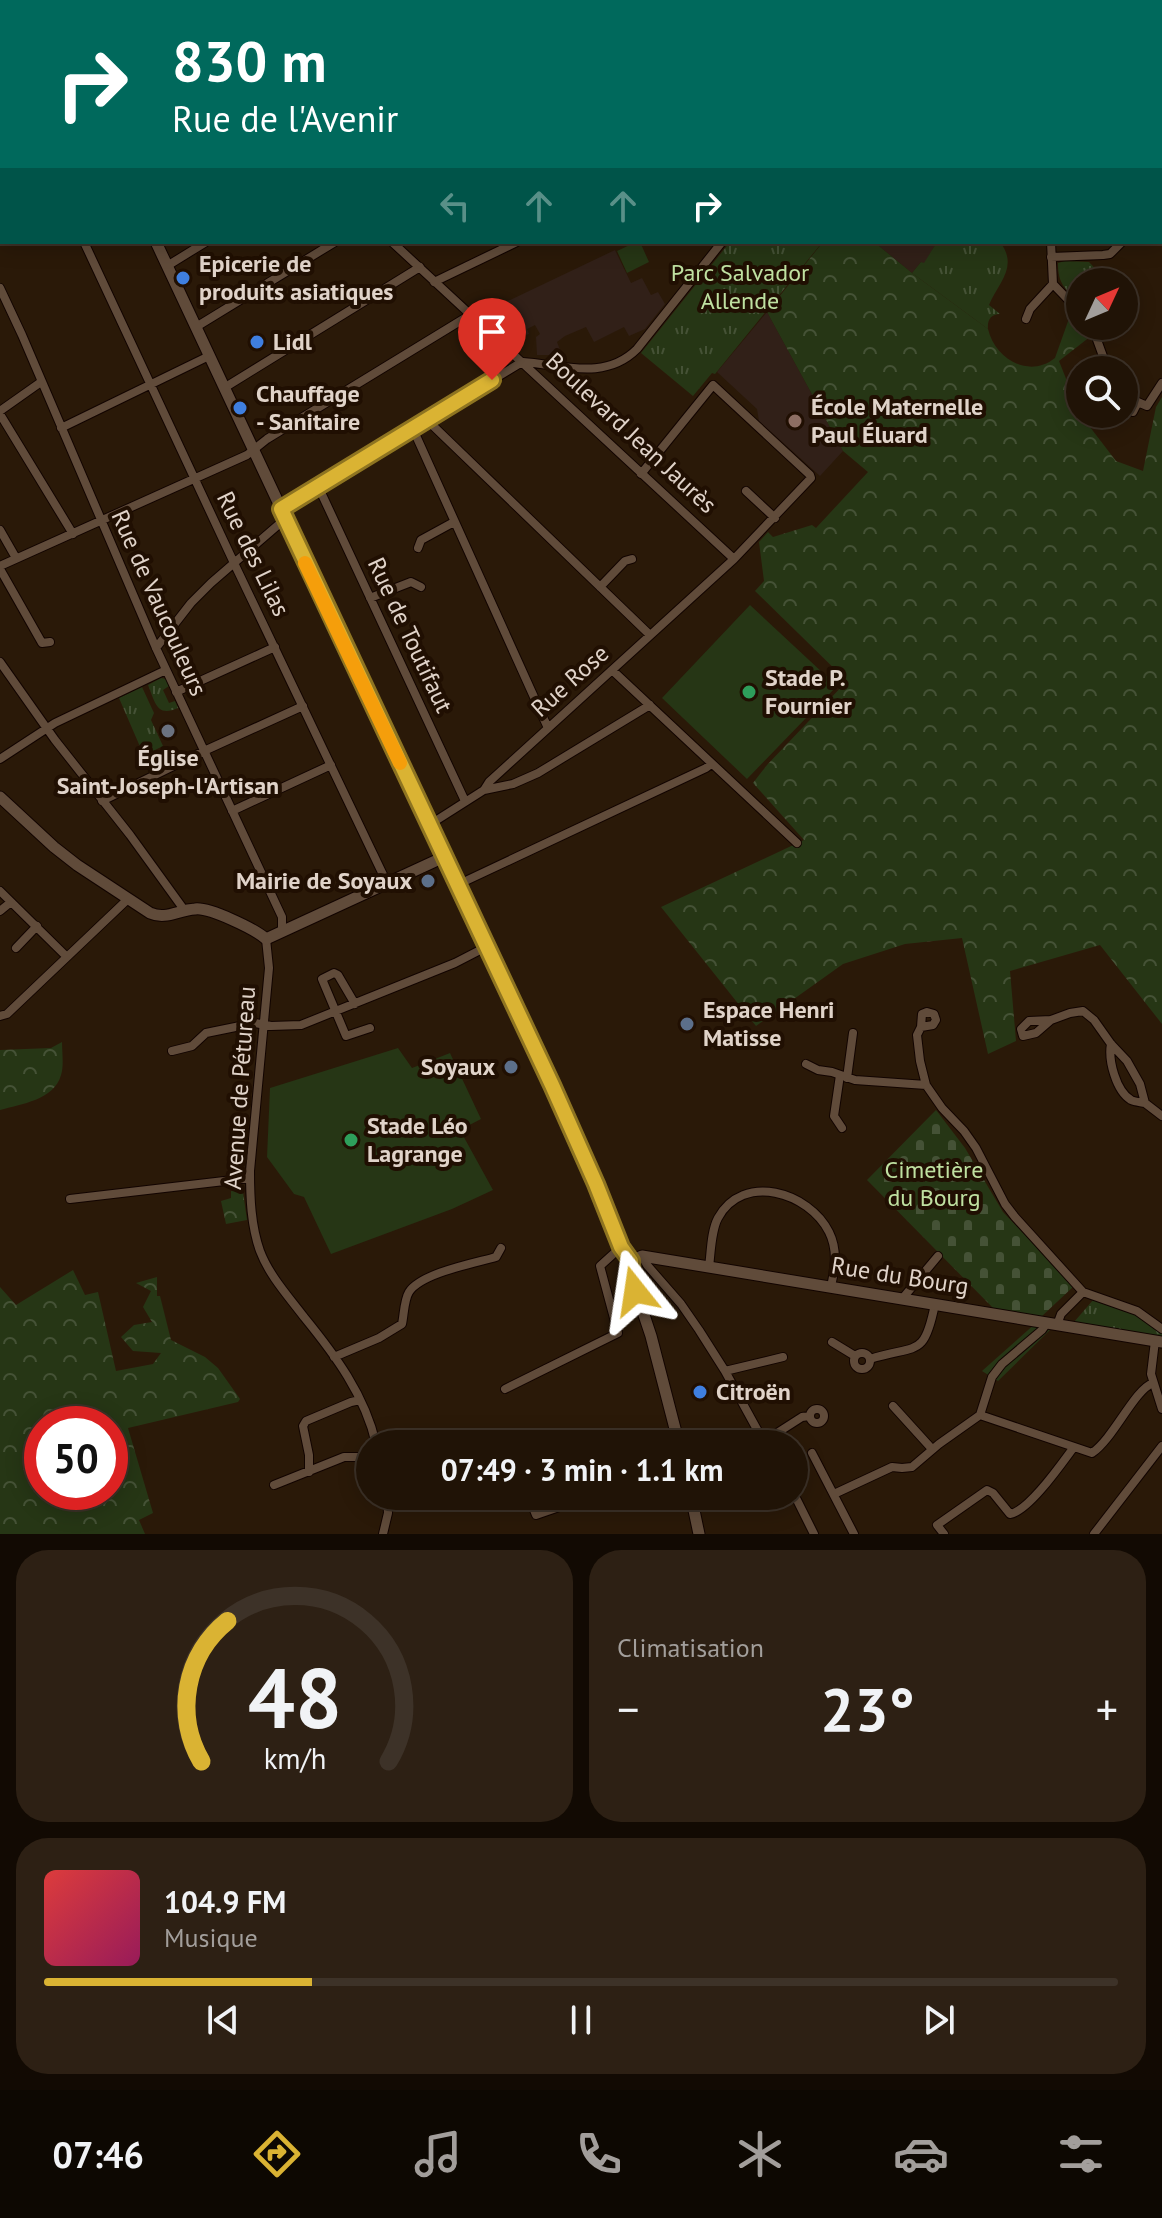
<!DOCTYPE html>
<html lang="fr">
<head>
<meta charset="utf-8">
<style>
  :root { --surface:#201306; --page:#2d2014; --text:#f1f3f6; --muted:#a29e9b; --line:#3d3228; --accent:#dab333 }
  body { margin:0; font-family:"PT Sans",sans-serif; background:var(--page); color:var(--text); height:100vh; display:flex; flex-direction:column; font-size:30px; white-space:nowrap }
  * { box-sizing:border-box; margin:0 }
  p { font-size:26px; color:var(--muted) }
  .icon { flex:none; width:44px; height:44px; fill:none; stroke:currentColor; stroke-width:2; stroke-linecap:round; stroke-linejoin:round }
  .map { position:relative; height:1534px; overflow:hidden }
  .details { display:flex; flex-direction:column; gap:16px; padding:16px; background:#120a03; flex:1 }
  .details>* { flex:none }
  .banner { position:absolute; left:0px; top:0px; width:1162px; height:244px; box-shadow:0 4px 20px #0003,0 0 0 2px var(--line); background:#00695c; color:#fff; overflow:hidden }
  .needle { width:52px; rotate:46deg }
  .controls { position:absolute; left:1066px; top:268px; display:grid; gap:16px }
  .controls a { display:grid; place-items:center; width:72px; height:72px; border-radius:50%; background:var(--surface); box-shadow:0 4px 20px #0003,0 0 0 2px var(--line); font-size:40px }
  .speed { position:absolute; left:24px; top:1406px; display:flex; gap:16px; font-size:40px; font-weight:700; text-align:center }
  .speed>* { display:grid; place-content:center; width:104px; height:104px; border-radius:50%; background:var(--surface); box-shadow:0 4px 20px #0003,0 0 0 2px var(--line); line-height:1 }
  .speed .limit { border:12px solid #d22; background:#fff; color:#111 }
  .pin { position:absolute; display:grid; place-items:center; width:68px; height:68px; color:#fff; margin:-82px -34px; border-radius:50% 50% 50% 0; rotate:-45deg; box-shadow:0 0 8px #0007 }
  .pin .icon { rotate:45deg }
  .me { position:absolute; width:88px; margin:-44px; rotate:345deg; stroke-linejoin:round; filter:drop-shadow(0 0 6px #0008) }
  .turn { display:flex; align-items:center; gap:28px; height:168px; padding:0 40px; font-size:36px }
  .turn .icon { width:104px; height:104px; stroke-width:2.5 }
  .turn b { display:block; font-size:56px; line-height:68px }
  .lanes { display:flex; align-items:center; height:76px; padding:0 40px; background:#0003; justify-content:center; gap:40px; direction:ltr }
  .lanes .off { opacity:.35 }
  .big { font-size:60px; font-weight:700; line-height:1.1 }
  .details .card { flex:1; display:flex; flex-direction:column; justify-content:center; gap:12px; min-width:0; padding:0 28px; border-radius:32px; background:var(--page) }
  .details .dial { align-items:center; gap:0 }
  .dial svg { height:208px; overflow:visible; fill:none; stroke:var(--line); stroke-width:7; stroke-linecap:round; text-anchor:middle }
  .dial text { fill:var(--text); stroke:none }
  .song { display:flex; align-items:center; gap:24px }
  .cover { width:96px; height:96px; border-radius:12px; background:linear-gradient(135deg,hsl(0 70% 55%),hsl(330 70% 35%)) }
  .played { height:8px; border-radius:4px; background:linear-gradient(90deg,var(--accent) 25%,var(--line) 25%) }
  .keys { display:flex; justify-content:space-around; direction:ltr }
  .heat { display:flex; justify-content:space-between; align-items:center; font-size:44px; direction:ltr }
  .details .tiles { flex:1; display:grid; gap:16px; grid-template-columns:1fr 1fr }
  .card:last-child { grid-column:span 2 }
  .trip { position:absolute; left:356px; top:1430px; width:452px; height:80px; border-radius:40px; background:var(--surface); box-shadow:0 4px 20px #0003,0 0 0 2px var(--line); font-weight:700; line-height:80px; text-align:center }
  .tab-bar { display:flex; height:128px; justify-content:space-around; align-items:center; background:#0d0802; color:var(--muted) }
  .tab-bar .icon { width:56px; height:56px }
  .tab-bar .current { color:var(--accent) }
  .tab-bar b { font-size:36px; color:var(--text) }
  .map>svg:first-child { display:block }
  .education { fill:#312018 }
  .grass { fill:url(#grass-tufts) }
  .forest { fill:url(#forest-crowns); fill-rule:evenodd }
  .cemetery { fill:url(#cemetery-stones) }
  .pitch { fill:#263615 }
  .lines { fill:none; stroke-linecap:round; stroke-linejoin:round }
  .street-casing { stroke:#120400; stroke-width:10 }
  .secondary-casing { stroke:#120400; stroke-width:13 }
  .street { stroke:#604b3a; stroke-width:8 }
  .secondary { stroke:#604b3a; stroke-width:11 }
  .route-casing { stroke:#8e7421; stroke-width:20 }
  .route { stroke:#dab333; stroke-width:14 }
  .slow { stroke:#f59e0b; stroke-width:14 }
  .shop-dot { fill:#3f7fe0; stroke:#200f02; stroke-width:3 }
  .education-dot { fill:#8d6e63; stroke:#200f02; stroke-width:3 }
  .leisure-dot { fill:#2e9e5b; stroke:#200f02; stroke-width:3 }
  .worship-dot { fill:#6b7280; stroke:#200f02; stroke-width:3 }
  .service-dot { fill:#5c6f8a; stroke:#200f02; stroke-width:3 }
  .labels { text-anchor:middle; stroke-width:8; stroke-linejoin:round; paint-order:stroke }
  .poi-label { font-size:24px; font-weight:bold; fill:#e0d3c9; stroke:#200f02; text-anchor:start }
  .park-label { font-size:24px; fill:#bfe1a1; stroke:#200f02 }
  .street-label { font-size:24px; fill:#e0d3c9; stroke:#200f02 }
</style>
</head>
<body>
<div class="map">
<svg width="1162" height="1534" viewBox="0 0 1162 1534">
  <defs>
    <pattern id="grass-tufts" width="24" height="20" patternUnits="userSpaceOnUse" patternTransform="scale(2)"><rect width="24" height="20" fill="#263615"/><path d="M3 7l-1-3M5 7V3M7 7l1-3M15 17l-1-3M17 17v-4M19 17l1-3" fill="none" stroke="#455236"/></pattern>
    <pattern id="forest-crowns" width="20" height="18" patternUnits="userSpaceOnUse" patternTransform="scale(2)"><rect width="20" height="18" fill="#263615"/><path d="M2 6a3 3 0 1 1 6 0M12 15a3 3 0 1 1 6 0" fill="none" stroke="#455236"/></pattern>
    <pattern id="cemetery-stones" width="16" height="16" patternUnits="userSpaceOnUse" patternTransform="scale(2)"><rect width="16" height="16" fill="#263615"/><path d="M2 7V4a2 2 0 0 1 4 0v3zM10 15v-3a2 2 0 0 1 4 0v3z" fill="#455236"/></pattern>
  </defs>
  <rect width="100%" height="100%" fill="#2a1908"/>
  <path class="education" d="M874 242H937L924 264 921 262 912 273Z
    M615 250 631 283 642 278 651 295 658 292 665 304 645 329 629 336 624 327 594 342 586 327 565 336 557 342 562 355H537L536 337 540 334 535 325 527 329 529 334 526 335 523 330 512 335 485 312Z
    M767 312 843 451 820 476 759 421 757 409 717 372Z"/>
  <path class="grass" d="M730 242H815L820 245 715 374 712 373 693 396 641 353Z
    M937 242H1000C1019 267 998 283 989 305L1000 314C991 314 987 320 988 329L912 273 921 262 924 263Z
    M1065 261 1089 262 1108 282H1080V303C1065 288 1058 285 1058 263Z
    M161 678 166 679 169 686 163 690 169 703 175 701 178 708C156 718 155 701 148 685Z
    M142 687 154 713 151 720 163 746 153 751 160 768 151 772 119 698Z
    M1094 1299 1143 1318 1162 1332V1338L1074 1322Z
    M1036 1323 1051 1329 998 1381 982 1371Z"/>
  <path class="forest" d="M823 242H874L912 273 988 329C995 359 1029 379 1055 358L1071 313 1080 321V326L1087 328 1091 336 1059 361 1080 414 1116 461 1143 471 1156 407 1162 397V1024L1100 945 1010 971 1016 1041 988 1054 962 938 905 944 843 964 756 1026 661 907 804 840 753 783 767 765 847 681 755 591 764 581 759 542 768 532 773 537 812 525 816 528 868 472 843 451 767 312Z
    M62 1042C62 1052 64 1066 61 1075 54 1100 21 1104 0 1110V1050L51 1048Z
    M231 1191 243 1192 247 1220 226 1224 221 1201 231 1198Z
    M73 1270 85 1295 98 1292 116 1371 153 1364 161 1353 133 1351 121 1337 134 1325 152 1322 143 1307 151 1291 136 1283 157 1277V1296H160L171 1340 205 1357 218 1368 240 1399 238 1402 128 1428 153 1513 139 1520 145 1534H0V1287L16 1305ZM42 1424H110V1492H42Z"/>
  <path class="cemetery" d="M936 1110 965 1148 1003 1212 1074 1286 1041 1317 995 1310 867 1180Z"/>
  <path class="pitch" d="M636 242H640L649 262 627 273 617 251Z
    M750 605 837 686 747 779 662 698Z
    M398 1048 412 1068 450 1053 481 1119 460 1130 493 1190 452 1209 331 1254 304 1197 294 1194 267 1157 270 1088Z"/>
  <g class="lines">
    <defs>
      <path id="street" d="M89 0 91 2
        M244 0 247 2
        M335 0 336 2
        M483 0 484 2
        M596 0 597 2
        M377 2 381 0
        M915 2 917 0
        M1009 2 1010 0
        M1130 2V0
        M1160 44H1162
        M0 61 2 65
        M0 143 2 142
        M84 242 234 563 387 883
        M392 242 734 559
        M1051 242 1053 284 1080 312
        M1051 257 1103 255 1110 254 1122 242
        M167 266 206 242
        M434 282 517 242
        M0 288 22 335 156 648 282 917V932
        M1026 319 1030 309 1053 284
        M1092 326 1108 370
        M196 327 335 242
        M523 362C563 365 605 381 637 349L722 242
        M224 388 420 267
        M1124 396 1147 406 1162 383
        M1124 409 1133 412 1138 402
        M0 411 41 382
        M0 414 73 534
        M427 420 650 635
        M61 428 209 356
        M413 429 548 728
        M318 486 465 801
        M746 491 775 518
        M281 509 522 362
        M0 530 16 558
        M418 548 421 540 454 522
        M0 566 247 455 267 439 470 315
        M0 569 42 643 50 642
        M600 587 625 561 632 559
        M370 598 411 582 421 587
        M156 648 191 603 211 583 285 519
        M0 662 55 740 130 835 185 911
        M612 670 797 843
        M176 692 275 647
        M0 759 55 723 166 670
        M484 790 513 784 538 773 650 705
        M102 801 204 751 303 706
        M232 811 331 765
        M429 825 484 790 489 782 734 559 811 478 810 475 713 385 641 474
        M457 885 706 768 711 764
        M0 891 67 957
        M0 911 11 902
        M266 939 269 968 250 1171C250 1197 251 1226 260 1251 269 1275 288 1296 304 1317 335 1355 365 1395 376 1444
        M16 948 37 926
        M355 1004 338 975 334 973 322 979 346 1036 370 1028
        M0 1016 7 1014 128 899
        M1051 1020 1036 1033 1023 1036 1021 1029 1029 1021 1051 1020 1070 1013 1083 1011 1094 1020 1111 1044 1127 1061 1140 1084 1145 1103 1162 1116
        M921 1027 933 1025 936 1020 934 1014 927 1012 922 1014 921 1027 917 1035 920 1061 926 1085 942 1108 964 1131 976 1148 1005 1204 1015 1217 1083 1292 1137 1311 1162 1329
        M1111 1044C1108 1060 1116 1091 1131 1100 1135 1102 1140 1102 1145 1103
        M172 1051 192 1046 206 1033 255 1023 271 1026 301 1025 455 963 486 947
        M806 1064 818 1070 832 1072 855 1080 926 1085
        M840 1075 834 1116 842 1128
        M847 1078 853 1033
        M70 1199 250 1178
        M642 1256 647 1265 681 1304 699 1330 725 1371 765 1444
        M709 1267C711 1252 711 1231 718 1218 743 1172 809 1192 829 1232 838 1250 835 1268 831 1287
        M902 1299 938 1256
        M1057 1325 1061 1314 1083 1292
        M1155 1341 1151 1374 1162 1409
        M832 1342 855 1356
        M854 1361a8 8 0 1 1 16 0a8 8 0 1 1-16 0Z
        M334 1357 379 1338 402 1324C404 1315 404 1300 409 1292 421 1273 475 1263 496 1257L501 1248
        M870 1359C917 1344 924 1359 935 1304
        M725 1371 783 1357
        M505 1389 618 1333 600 1266 621 1247
        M893 1406 932 1449
        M810 1416a7 7 0 1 1 14 0a7 7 0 1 1-14 0Z
        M980 1415 992 1377 1002 1364 1042 1330 1047 1323
        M763 1442 802 1417 809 1416
        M610 1444C618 1436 631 1433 637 1444
        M812 1453 854 1534
        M309 1472V1455L303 1426 306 1421 351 1402 360 1400
        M274 1485 344 1457H370
        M794 1494 814 1534
        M834 1494 892 1467 902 1468 912 1467 939 1444 980 1415 1092 1453C1114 1438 1134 1390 1153 1383
        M556 1496 532 1505 536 1515 591 1496
        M644 1496 648 1500 664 1496
        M383 1534 388 1513 387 1496
        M944 1534 937 1525 987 1490 993 1493 1010 1514C1029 1511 1062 1463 1074 1447
        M1094 1534 1162 1446"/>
      <path id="secondary" d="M43 0V2
        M129 0 131 2
        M676 0 678 2
        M947 0V2
        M664 2 668 0
        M1160 185 1162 187
        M156 242 537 1054 596 1184 621 1247 631 1261 632 1279 651 1336 679 1444
        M0 797 54 847 77 865 150 913C166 920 178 910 195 909 209 907 255 929 266 939L444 857
        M631 1261 642 1256 648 1257 1162 1342
        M691 1496 699 1534"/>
    </defs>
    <use href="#street" class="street-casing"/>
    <use href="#secondary" class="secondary-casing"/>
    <use href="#street" class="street"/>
    <use href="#secondary" class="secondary"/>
  </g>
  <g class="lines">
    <defs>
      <path id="route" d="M492 380 281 509 552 1085 596 1184 621 1247 631 1261 632 1279 635 1291"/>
    </defs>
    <use href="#route" class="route-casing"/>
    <use href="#route" class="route"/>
    <path class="slow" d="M305 563 400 763"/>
  </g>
  <g class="shop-dot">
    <circle cx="183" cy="278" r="8"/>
    <circle cx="257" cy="342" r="8"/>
    <circle cx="240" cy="408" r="8"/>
    <circle cx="700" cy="1392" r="8"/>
  </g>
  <circle class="education-dot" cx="795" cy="421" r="8"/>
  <g class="leisure-dot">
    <circle cx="749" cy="692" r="8"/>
    <circle cx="351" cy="1140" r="8"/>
  </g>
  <circle class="worship-dot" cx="168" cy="731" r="8"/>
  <g class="service-dot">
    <circle cx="428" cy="881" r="8"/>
    <circle cx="687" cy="1024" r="8"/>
    <circle cx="511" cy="1067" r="8"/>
  </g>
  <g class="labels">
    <g class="poi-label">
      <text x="199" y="272">Epicerie de<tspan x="199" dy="28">produits asiatiques</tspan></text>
      <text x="273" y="350">Lidl</text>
      <text x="256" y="402">Chauffage<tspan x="256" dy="28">- Sanitaire</tspan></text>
      <text x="811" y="415">École Maternelle<tspan x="811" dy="28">Paul Éluard</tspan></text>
      <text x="765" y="686">Stade P.<tspan x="765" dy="28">Fournier</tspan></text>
      <text x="168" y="766" text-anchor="middle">Église<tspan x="168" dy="28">Saint-Joseph-l'Artisan</tspan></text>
      <text x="412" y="889" text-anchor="end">Mairie de Soyaux</text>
      <text x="703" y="1018">Espace Henri<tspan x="703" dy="28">Matisse</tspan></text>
      <text x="495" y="1075" text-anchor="end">Soyaux</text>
      <text x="367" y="1134">Stade Léo<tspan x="367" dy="28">Lagrange</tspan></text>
      <text x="716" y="1400">Citroën</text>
    </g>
    <g class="park-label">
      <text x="740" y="281">Parc Salvador<tspan x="740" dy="28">Allende</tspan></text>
      <text x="934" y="1178">Cimetière<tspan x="934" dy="28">du Bourg</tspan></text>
    </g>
    <g class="street-label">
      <text transform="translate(631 433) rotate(43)" y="8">Boulevard Jean Jaurès</text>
      <text transform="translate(253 554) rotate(64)" y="8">Rue des Lilas</text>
      <text transform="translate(159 603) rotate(66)" y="8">Rue de Vaucouleurs</text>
      <text transform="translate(410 635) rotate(65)" y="8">Rue de Toutifaut</text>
      <text transform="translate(570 681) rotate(-42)" y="8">Rue Rose</text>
      <text transform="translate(240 1088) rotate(-86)" y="8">Avenue de Pétureau</text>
      <text transform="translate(900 1276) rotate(9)" y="8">Rue du Bourg</text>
    </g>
  </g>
</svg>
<div class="controls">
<a><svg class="needle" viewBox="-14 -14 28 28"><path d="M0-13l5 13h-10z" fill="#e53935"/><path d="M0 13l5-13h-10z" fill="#a29e9b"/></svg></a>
<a><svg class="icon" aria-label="search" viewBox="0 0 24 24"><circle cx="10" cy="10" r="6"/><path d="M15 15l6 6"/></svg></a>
</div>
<div class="speed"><div class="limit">50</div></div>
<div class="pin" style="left:492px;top:380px;background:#d93025"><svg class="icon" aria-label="arrive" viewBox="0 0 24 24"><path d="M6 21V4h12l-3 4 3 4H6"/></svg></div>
<svg class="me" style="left:635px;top:1291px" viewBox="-20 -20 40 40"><path d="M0-17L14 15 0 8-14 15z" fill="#dab333" stroke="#fff" stroke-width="4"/></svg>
<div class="trip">07:49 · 3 min · 1.1 km</div>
<div class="banner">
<div class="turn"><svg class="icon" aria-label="right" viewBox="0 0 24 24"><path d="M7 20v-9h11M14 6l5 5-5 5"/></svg><div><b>830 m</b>Rue de l'Avenir</div></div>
<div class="lanes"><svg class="icon off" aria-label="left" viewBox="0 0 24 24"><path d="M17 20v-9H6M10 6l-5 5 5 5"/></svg><svg class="icon off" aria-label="ahead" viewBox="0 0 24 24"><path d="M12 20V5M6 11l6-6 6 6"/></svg><svg class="icon off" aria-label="ahead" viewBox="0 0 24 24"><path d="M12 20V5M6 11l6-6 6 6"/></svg><svg class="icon" aria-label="right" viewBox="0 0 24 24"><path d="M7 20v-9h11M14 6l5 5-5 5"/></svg></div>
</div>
</div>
<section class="details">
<div class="tiles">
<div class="card dial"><svg viewBox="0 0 100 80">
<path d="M14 69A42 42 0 1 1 86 69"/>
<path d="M14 69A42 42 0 0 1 24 15" stroke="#dab333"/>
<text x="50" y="56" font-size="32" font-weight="700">48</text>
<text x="50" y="72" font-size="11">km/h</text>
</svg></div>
<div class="card"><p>Climatisation</p>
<div class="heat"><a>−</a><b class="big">23°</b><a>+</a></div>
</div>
<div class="card">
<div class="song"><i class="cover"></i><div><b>104.9 FM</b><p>Musique</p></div></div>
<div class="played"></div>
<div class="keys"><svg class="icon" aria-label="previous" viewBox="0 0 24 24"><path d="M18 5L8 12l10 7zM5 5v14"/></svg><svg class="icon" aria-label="pause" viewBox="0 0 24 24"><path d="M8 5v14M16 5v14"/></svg><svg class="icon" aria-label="next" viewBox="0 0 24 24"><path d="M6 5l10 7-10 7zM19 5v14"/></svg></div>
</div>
</div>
</section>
<nav class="tab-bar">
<b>07:46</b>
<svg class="icon current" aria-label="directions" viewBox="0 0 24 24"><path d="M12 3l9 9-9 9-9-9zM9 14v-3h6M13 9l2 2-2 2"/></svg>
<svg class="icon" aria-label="music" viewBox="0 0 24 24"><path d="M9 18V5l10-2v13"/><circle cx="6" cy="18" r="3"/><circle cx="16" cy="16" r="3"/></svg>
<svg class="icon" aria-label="phone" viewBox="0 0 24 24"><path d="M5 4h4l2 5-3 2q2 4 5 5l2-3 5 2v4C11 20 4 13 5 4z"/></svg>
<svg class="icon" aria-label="climate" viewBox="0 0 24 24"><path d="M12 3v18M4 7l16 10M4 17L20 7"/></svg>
<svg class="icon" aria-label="car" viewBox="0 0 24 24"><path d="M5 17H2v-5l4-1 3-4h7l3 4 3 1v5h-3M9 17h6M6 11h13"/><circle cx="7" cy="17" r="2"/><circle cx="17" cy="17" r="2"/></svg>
<svg class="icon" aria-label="filters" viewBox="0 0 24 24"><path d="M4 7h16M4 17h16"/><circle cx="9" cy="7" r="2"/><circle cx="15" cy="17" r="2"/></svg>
</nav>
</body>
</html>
